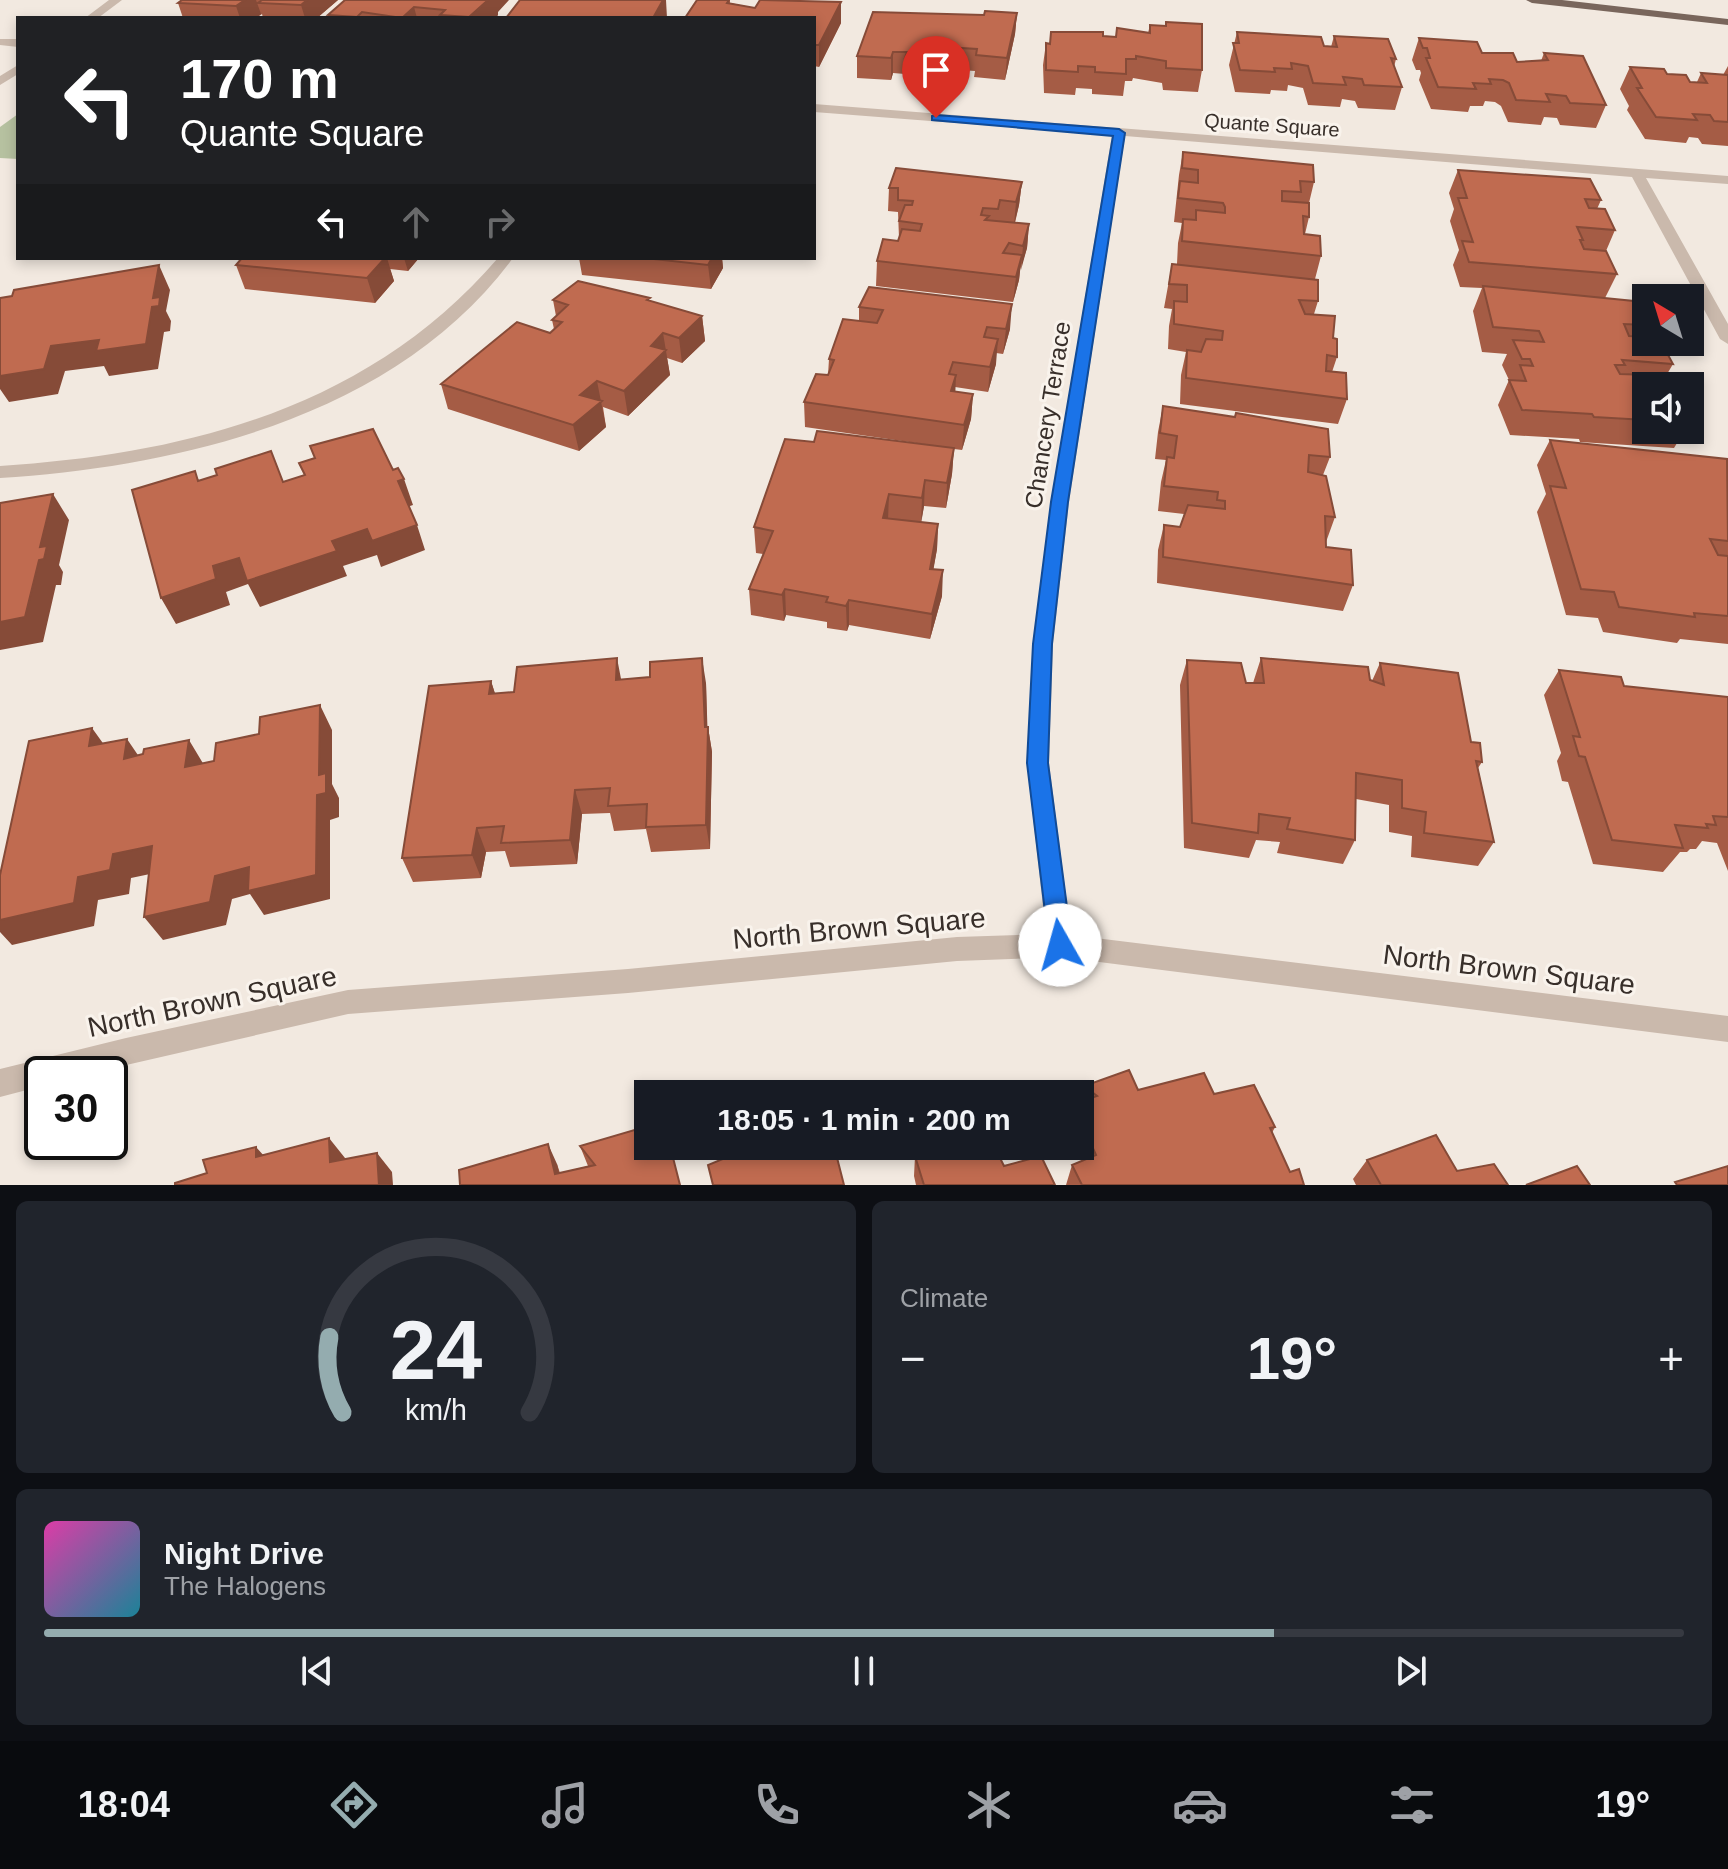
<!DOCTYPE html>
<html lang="en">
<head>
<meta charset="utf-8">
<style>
  :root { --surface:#171b24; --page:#20242c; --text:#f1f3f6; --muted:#9ea1a6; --line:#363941; --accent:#94acaf }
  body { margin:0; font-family:Arial,sans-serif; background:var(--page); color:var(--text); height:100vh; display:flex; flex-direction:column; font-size:30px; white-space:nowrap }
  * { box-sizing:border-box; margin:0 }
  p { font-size:26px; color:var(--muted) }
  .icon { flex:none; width:44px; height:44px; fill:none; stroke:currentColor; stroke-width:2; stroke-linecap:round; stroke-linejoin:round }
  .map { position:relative; height:1185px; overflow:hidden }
  .side { display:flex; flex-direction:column; gap:16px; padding:16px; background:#0d0f14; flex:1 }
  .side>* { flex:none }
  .guide { position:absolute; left:16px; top:16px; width:800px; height:244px; border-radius:0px; box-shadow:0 4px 12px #0003; background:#202124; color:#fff; overflow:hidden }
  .needle { width:52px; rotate:322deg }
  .fabs { position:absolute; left:1632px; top:284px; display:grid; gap:16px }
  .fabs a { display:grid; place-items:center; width:72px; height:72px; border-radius:0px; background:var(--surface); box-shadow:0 4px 12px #0003; font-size:40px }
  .speed { position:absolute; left:24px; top:1056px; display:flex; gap:16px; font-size:40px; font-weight:700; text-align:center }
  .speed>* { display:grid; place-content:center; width:104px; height:104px; border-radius:50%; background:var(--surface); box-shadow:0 4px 12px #0003; line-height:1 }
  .speed .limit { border:4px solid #111; border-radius:12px; background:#fff; color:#111 }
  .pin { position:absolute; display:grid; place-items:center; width:68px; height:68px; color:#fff; margin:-82px -34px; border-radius:50% 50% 50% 0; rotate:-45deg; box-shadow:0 0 8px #0007 }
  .pin .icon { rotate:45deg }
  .me { position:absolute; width:88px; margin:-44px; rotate:353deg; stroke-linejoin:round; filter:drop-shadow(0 0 6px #0008) }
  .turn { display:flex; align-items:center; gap:28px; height:168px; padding:0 32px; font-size:36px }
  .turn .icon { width:104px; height:104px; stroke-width:2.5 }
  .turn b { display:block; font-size:56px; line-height:68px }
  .lanes { display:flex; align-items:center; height:76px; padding:0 32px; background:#0003; justify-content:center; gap:40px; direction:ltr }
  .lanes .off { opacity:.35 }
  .big { font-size:60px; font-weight:600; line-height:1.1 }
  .side .widget { flex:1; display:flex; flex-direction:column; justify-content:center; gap:12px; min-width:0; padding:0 28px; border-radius:12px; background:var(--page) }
  .side .dial { align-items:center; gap:0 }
  .dial svg { height:208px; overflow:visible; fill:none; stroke:var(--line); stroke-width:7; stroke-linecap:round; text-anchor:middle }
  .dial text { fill:var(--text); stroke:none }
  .song { display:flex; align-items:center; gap:24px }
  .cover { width:96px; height:96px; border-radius:12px; background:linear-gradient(135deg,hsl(320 70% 55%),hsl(190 70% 35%)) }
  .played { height:8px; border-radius:4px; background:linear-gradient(90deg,var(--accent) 75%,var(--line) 75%) }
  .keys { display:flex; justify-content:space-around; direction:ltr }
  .heat { display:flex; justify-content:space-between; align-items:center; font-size:44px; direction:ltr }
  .side .tiles { flex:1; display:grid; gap:16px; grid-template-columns:1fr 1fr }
  .widget:last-child { grid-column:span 2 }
  .trip { position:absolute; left:634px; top:1080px; width:460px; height:80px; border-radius:0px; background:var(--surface); box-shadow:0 4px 12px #0003; font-weight:600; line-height:80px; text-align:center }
  .tab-bar { display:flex; height:128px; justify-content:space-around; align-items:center; background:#090b0e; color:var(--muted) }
  .tab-bar .icon { width:56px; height:56px }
  .tab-bar .selected { color:var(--accent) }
  .tab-bar b { font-size:36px; color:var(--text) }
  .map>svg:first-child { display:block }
  .green { fill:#b6c1a0 }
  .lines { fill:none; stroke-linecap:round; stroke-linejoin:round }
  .minor { fill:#cab9ac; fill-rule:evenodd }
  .major { fill:#79665c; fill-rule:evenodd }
  .wall { fill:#a55c45 }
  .shaded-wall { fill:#864b38 }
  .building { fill:#c06b50; stroke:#864b38; stroke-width:2 }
  .route { fill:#1a73e8; stroke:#114b97; stroke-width:2 }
  .labels { text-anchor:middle; stroke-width:6; stroke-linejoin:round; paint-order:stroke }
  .far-street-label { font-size:20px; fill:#382f2a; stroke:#f9f3ec }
  .street-label { font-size:24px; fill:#382f2a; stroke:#f9f3ec }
  .near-street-label { font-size:28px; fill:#382f2a; stroke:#f9f3ec }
</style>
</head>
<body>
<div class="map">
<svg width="1728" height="1185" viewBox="0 0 1728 1185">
  <rect width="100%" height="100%" fill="#f2e9e0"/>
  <path class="green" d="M18 114V159L0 158V127Z"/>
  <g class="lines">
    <path class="minor" d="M109 0H122L98 18H85Z
      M0 39H18V47L0 45Z
      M18 65V74L0 85V76Z
      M814 104 1728 176V184L1646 178 1728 324V344L1720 339 1632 177 1125 136 1069 502 1053 644 1049 763 1071 935 1728 1016V1042L1060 957 957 961 628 993 348 1014 87 1074H42V1086L0 1097V1069L126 1038 348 990 628 969 957 937 1046 934 1027 763 1033 644 1051 502 1112 135 814 112Z
      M498 258H513C397 415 185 466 0 478V466C189 454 370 407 498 258Z"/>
    <path class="major" d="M1526 0H1562L1728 19V25L1532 3Z"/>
  </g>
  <path class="wall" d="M182 0H338L317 18H263L262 14 256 18H183L178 3Z
    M345 0 498 12V15L495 18H329L328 15Z
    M697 0H730V3L755 8 760 0 841 2V23L819 67 814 66V18H685Z
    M1017 13 1015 34 1005 80 974 77 975 71 945 69 941 82 905 80V74L893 73 891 80 857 78V56L984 15Z
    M1150 25 1202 70 1198 92 1163 90 1162 83 1133 78 1132 81H1125L1123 96 1092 94V89L1076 88 1075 95 1044 93 1043 65 1046 43 1116 37 1117 28 1148 33Z
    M1237 32 1331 47 1334 36 1396 59 1394 67 1402 87 1395 110 1358 108 1355 101 1342 99 1340 107 1308 105 1303 88 1288 85 1287 91 1271 90 1270 94 1235 92 1229 65Z
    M1419 38 1517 62 1541 61 1544 53 1606 105 1596 128 1560 125 1557 118 1544 117 1541 125 1508 122 1501 106 1495 102 1485 101 1483 106H1470L1468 112 1431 109 1419 80 1421 73 1420 70H1416L1412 60Z
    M1728 66V146L1702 144 1698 138 1689 137 1686 143 1645 139 1627 110 1629 106 1620 89 1630 67 1667 74 1690 82H1697L1701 73 1723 75Z
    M1183 152 1314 182 1309 203V217L1305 234 1321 256 1315 279 1318 301 1314 314 1333 338 1337 357 1332 372 1347 399 1338 424 1180 404 1181 375 1186 352 1168 349 1169 326 1172 309 1164 308 1172 264H1177L1178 243 1182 223 1174 222 1179 175Z
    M1458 170 1601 200 1597 209 1615 230 1606 251 1617 274 1605 298 1646 325 1640 336 1673 364 1660 386H1646V430H1685L1674 448 1580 442 1579 439 1510 435 1498 405 1509 380 1502 365 1507 354 1482 352 1473 311 1482 288 1460 287 1453 265 1459 250 1450 221 1454 209 1449 193Z
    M1022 182 1019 205 1015 223 1029 224 1027 248 1020 270 1019 280 1013 302 876 286 877 261 898 241 899 238 898 212 888 211 889 188Z
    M242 258H419L408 271 390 269 394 281 375 303 245 289 236 265Z
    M579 258H722L723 268 711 289 582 275Z
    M869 287 1010 329 1003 354 996 353V364L988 392 955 387V392L973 394 971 419 962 450 954 449 952 474 946 508 924 506 921 522 938 524 937 549 933 570 942 596 930 639 849 625 847 631 827 628V622L786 615 784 621 751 615 749 589 763 554 756 553 754 527 814 442 923 444 805 427 804 402 828 375 829 359 859 321V307Z
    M553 300 650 301 702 316 705 341 682 363 667 358 670 375 628 416 603 407 606 427 579 451 448 409 441 384 550 333 554 329 552 320 556 316Z
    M1163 406 1330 457 1323 475 1335 517 1326 542V547L1353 585 1343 611 1157 583 1158 550 1164 525 1180 527 1184 514 1158 511 1161 482 1166 460 1155 459 1158 432Z
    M1550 440 1728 460V644L1680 639 1677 643 1603 632 1598 618 1566 615 1537 512 1546 494 1537 465Z
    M1261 658 1372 681 1380 663 1471 742 1482 762 1478 768 1494 842 1478 866 1411 857 1412 836 1389 832V805L1356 799 1355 840 1343 864 1277 853 1280 842 1256 840 1249 858 1184 848 1180 685 1187 660 1246 683H1253Z
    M1559 670 1624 686 1728 697V871L1717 843 1702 841 1696 849H1690L1687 852H1680L1663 872 1593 864 1568 782 1562 781 1557 761 1561 753 1544 695Z
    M622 679 706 683 707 727H708L712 752 710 849 651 852 646 829 614 831 610 813 582 814 577 864 510 867 505 851 486 852 481 878 413 882 402 858 491 681 495 694Z
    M1084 1086 1138 1090 1214 1094 1275 1127 1272 1133 1290 1172 1304 1185H1066L1072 1165 1083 1161 1077 1146H1080V1100Z
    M580 1146 681 1185H460L557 1164 560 1173 588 1166Z
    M915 1156 1004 1166 1055 1185H916L914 1176Z
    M1367 1160 1457 1171 1508 1185H1356L1353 1179Z"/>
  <path class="shaded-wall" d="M245 0H256L261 14 256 18H240L236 6Z
    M307 0H338L317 18H305L301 5Z
    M488 0H509L498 12V15L495 18H469Z
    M663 0H666L667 18H653Z
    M841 2V23L819 67V45Z
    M414 7 417 18H402Z
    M1017 13 1015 34 1005 80 1007 58Z
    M946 47 945 69 941 82 942 60Z
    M893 52V73L891 80V58Z
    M1022 182 1019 205 1014 225 1016 202Z
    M1029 224 1027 248 1021 270 1023 246Z
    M1022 255 1019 280 1013 302 1016 277Z
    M385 258H387L394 281 375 303 367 278Z
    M404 258H419L408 271Z
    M712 258H722L723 268 711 289 708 265Z
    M159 265 170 290 166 311 171 321 170 331 164 332 158 369 109 376 104 366 65 371 58 394 9 402 0 389V364L51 346 99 340 153 298Z
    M1012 304 1010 329 1003 354 1006 329Z
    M702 316 705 341 682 363 679 338Z
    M663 333 670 375 628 416 624 391 651 346Z
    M998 339 996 364 988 392 990 367Z
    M956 375 955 401 951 391Z
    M597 381 606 427 579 451 573 425 580 395Z
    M973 394 971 419 962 450 964 425Z
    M954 448 952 474 946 508 947 483Z
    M404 479 413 505 407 507 398 481Z
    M925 480 924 506 921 524 922 498Z
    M53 494 69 520 59 565 63 572 61 585H56L43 642 0 650V622L40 547Z
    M889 494 888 520 883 518Z
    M938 524 937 549 929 595 930 569Z
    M417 525 425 550 381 567 377 555 343 566 347 576 260 607 248 584 226 592 230 605 176 624 161 598 213 566 239 558 332 541 367 529Z
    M943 570 942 596 930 639 932 614Z
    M785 589 786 615 784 621 782 595Z
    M849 600V625L847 631 846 606Z
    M617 658 622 684 616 680Z
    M702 658 706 683 708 745V727L712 752 710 849 706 825Z
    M491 681 499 706 489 694Z
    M320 705 332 730V784L339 798V817L330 820V899L264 915 250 894 232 899 226 925 163 940 144 917 215 876 317 795 319 775Z
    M92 728 110 753 89 746Z
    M127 739 144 764 124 759Z
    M189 740 204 765 185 767Z
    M575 790 582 814 577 864 570 840Z
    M477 828 486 852 481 878 472 855Z
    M152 846 169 870 131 878 129 894 98 900 94 926 12 945 0 932V920L78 877 113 854Z
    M329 1138 345 1158 346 1182 330 1162Z
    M548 1144 557 1164 562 1185 555 1174Z
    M256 1147 274 1167 256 1157Z
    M377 1153 392 1172 393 1185H379Z"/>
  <path class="building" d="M182 0H245L236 6 178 3Z
    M262 0H307L301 5 258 3Z
    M345 0H488L469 17 440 15 445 10 414 7 402 18 362 12 357 17 328 15Z
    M520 0H663L653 18H556L539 17 538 18H506Z
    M697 0H729L727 3 755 8 760 0 841 2 819 45H814V18H685Z
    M985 11 1017 13 1007 58 976 55 977 49 946 47 942 60 905 58 907 52H893L891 58 857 56 873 12 984 15Z
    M1166 22 1202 24V70L1166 68V61L1136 56V59H1126V74L1095 72V67L1078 66V72L1046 70V43L1050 44 1051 32H1103V36L1116 37 1117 28 1150 33V25L1166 26Z
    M1237 32 1321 37 1324 46 1337 47 1334 36 1388 39 1396 59 1391 58 1402 87 1364 85 1362 79 1343 77 1346 85 1313 83 1308 66 1291 63 1292 69 1274 68 1275 72 1240 70 1233 43H1239Z
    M1419 38 1477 42 1482 53H1513L1517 62 1548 60 1544 53 1583 56 1606 105 1570 103 1566 96 1546 94 1550 102 1516 100 1509 83 1503 80 1489 79 1491 84 1473 83 1476 89 1438 87 1426 58H1430L1427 48H1423Z
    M1630 67 1664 69 1667 74 1686 75 1690 82 1707 83 1701 73 1728 75V122L1714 121 1710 115 1693 114 1697 120 1656 117 1637 88H1642Z
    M1183 152 1313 165 1314 182 1300 181 1301 192 1282 191V201L1309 203V217L1303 216 1304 234 1320 236 1321 256 1182 241 1183 219 1196 220V210L1225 213V207L1223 203 1178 198 1180 181 1198 183V170L1182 168Z
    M896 168 1022 182 1016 202 1000 200 998 209 983 208 981 215 989 216 985 220 1029 224 1023 246 1009 243 1003 253 1022 255 1016 277 877 261 883 239 898 241 902 229 920 231 922 224 899 221 905 205H912L913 201 898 200V188H889Z
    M1458 170 1590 179 1601 200 1585 199 1589 208 1605 209 1615 230 1577 227 1583 240H1580L1584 249 1606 251 1617 274 1469 262 1462 241 1473 242 1458 198H1467Z
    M242 258H385L367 278 236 265Z
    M645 258H712L708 265Z
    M1172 264 1318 280V301L1299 300 1305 314 1335 316 1333 338 1337 339V357L1327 355 1326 371 1346 373 1347 399 1186 378 1187 350 1201 352 1206 339 1222 340 1223 331 1174 324V301L1187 302V285L1169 284Z
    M159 265 153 298 160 297 159 306 152 307 146 344 96 351 99 340 51 346 44 369 0 376V298L12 296 14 290Z
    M578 281 650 298 647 300 702 316 679 338 663 333 651 346 666 350 624 391 597 381 580 395 602 401 573 425 441 384 517 322 550 333 562 322 552 320 568 305 553 300Z
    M1483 286 1634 301 1646 325 1624 324 1629 336 1646 337V342H1661L1673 364 1622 360 1625 365H1615L1620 374 1650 375 1654 386H1646V420L1594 417 1592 414 1522 410 1509 380 1526 381 1520 365 1533 366 1530 359H1522L1513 340 1544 342 1539 331 1493 327Z
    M869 287 1012 304 1006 329 987 327 984 337 998 339 990 367 953 362 949 374 956 375 951 391 973 394 964 425 804 402 816 374 828 375 834 360 829 359 843 319 877 323 883 310 859 307Z
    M1163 406 1235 417 1236 413 1328 429 1330 457 1309 455 1308 472 1326 476 1335 517 1325 516 1326 547 1351 550 1353 585 1163 557 1164 525 1180 527 1188 505 1225 509V501L1217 500 1218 492 1164 486 1167 457 1174 458 1177 436 1160 433Z
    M373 429 393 470 398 468 404 479 398 481 417 525 372 541 367 529 332 541 337 551 247 581 239 558 213 566 216 579 161 598 132 490 195 471 198 481 217 475 215 469 271 451 283 482 305 475 299 463 315 458 310 446Z
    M817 431 954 448 947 483 925 480 922 498 889 494 883 518 938 524 930 569 943 570 932 614 849 600 846 606 826 602 828 597 785 589 782 595 749 589 773 531 754 527 785 439 814 442Z
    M1550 440 1727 459 1728 541 1710 539 1718 555 1728 556V616L1694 613 1695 617 1619 607 1614 592 1581 589 1550 486 1566 488Z
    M53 494 40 547 47 546 44 559 39 560 25 617 0 622V503Z
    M617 658 616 680 650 677V662L702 658 705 727H708L706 825 646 827 647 804 608 806 610 788 575 790 570 840 501 843 504 826 477 828 472 855 402 858 429 686 491 681 489 694 514 692 517 667Z
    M1261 658 1368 667 1370 680 1384 685 1380 663 1458 673 1471 742 1480 743 1482 762 1476 761 1494 842 1424 833 1426 812 1402 808V780L1356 773 1355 840 1287 829 1290 818 1259 814 1258 833 1192 823 1187 660 1241 663 1246 683H1264Z
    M1559 670 1621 677 1624 686 1728 697V817L1713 816 1716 825 1706 824 1708 828 1675 825 1683 848 1612 840 1585 757 1579 756 1573 736 1580 737Z
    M320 705 319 775 326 773V793L317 795 316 875 248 891 249 867 215 876 210 902 144 917 152 846 113 854 110 870 78 877 74 903 0 920V875L29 741 92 728 89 746 127 739 124 759 143 754 144 749 189 740 185 767 214 761 216 743 259 734 260 717Z
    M1129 1070 1138 1090 1204 1073 1214 1094 1254 1085 1275 1127 1270 1128 1290 1172 1299 1169 1304 1185H1082L1072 1165 1096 1155 1080 1119V1102L1097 1096 1084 1086Z
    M648 1126V1146H670L680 1185H460L459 1170 548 1144 555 1174 595 1165 580 1146Z
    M1436 1135 1457 1171 1494 1164 1508 1185H1381L1367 1160Z
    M329 1138 330 1162 377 1153 379 1185H175V1183L207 1173 203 1160 256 1147V1157Z
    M747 1146H834L844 1185H713L708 1165 747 1149Z
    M950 1146H994L1004 1166 1041 1156 1055 1185H924L915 1156Z
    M1577 1166 1590 1185H1526Z
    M1728 1166V1185H1677L1675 1182Z"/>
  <path class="route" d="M936 115 1119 129 1125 133 1068 502 1052 644 1048 763 1072 945 1069 953 1060 956 1052 953 1049 945 1027 763 1033 644 1051 502 1113 136 932 120V116Z"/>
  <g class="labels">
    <g class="far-street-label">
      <text transform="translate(1272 125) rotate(4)" y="7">Quante Square</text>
    </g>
    <g class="street-label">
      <text transform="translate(1048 415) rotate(-81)" y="8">Chancery Terrace</text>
    </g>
    <g class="near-street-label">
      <text transform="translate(859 928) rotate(-5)" y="10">North Brown Square</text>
      <text transform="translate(1509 969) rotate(7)" y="10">North Brown Square</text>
      <text transform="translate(212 1001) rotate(-12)" y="10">North Brown Square</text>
    </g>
  </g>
</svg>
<div class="fabs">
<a><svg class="needle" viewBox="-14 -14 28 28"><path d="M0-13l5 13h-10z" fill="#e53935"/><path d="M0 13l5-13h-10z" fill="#9ea1a6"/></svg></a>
<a><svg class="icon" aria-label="sound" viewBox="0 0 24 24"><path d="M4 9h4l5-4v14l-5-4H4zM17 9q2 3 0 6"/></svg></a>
</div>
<div class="speed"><div class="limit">30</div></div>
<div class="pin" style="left:936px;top:118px;background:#d93025"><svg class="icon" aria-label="arrive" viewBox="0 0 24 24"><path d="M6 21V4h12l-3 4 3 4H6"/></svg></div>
<svg class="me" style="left:1060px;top:945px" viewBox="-20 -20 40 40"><circle r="19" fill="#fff"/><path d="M0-13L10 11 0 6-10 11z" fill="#1a73e8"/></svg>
<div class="trip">18:05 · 1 min · 200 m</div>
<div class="guide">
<div class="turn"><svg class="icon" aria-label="left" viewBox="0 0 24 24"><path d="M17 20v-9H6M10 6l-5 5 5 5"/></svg><div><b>170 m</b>Quante Square</div></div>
<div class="lanes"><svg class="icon" aria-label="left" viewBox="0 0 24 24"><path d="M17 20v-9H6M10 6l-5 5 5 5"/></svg><svg class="icon off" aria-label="ahead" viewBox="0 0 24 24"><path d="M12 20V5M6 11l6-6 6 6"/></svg><svg class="icon off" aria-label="right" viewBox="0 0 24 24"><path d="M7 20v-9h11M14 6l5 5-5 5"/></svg></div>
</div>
</div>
<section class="side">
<div class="tiles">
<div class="widget dial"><svg viewBox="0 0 100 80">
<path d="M14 69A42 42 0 1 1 86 69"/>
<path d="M14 69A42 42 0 0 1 9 40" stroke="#94acaf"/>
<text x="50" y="56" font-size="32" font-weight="700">24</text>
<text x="50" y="72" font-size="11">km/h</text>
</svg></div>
<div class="widget"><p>Climate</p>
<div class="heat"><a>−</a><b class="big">19°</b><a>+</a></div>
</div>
<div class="widget">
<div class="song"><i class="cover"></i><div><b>Night Drive</b><p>The Halogens</p></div></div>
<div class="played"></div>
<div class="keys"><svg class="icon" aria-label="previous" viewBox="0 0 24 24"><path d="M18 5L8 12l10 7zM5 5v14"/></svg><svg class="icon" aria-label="pause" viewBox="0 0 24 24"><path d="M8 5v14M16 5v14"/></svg><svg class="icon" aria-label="next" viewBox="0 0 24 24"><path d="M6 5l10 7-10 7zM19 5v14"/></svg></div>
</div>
</div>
</section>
<nav class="tab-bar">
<b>18:04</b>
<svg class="icon selected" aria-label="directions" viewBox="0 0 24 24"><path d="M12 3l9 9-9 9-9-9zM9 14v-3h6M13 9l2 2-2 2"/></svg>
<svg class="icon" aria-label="music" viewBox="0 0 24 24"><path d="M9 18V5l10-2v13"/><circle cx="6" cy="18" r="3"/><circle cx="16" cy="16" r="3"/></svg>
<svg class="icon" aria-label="phone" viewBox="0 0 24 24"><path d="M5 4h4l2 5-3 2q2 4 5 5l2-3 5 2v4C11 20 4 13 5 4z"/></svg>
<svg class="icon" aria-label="climate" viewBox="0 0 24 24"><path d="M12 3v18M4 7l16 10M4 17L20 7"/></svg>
<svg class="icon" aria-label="car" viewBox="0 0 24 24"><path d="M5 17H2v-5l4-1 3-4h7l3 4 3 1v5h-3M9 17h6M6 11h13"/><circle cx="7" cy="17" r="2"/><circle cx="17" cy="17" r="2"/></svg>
<svg class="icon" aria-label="filters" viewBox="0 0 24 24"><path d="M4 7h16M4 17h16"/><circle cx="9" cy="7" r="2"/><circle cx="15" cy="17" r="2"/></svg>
<b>19°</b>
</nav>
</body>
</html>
